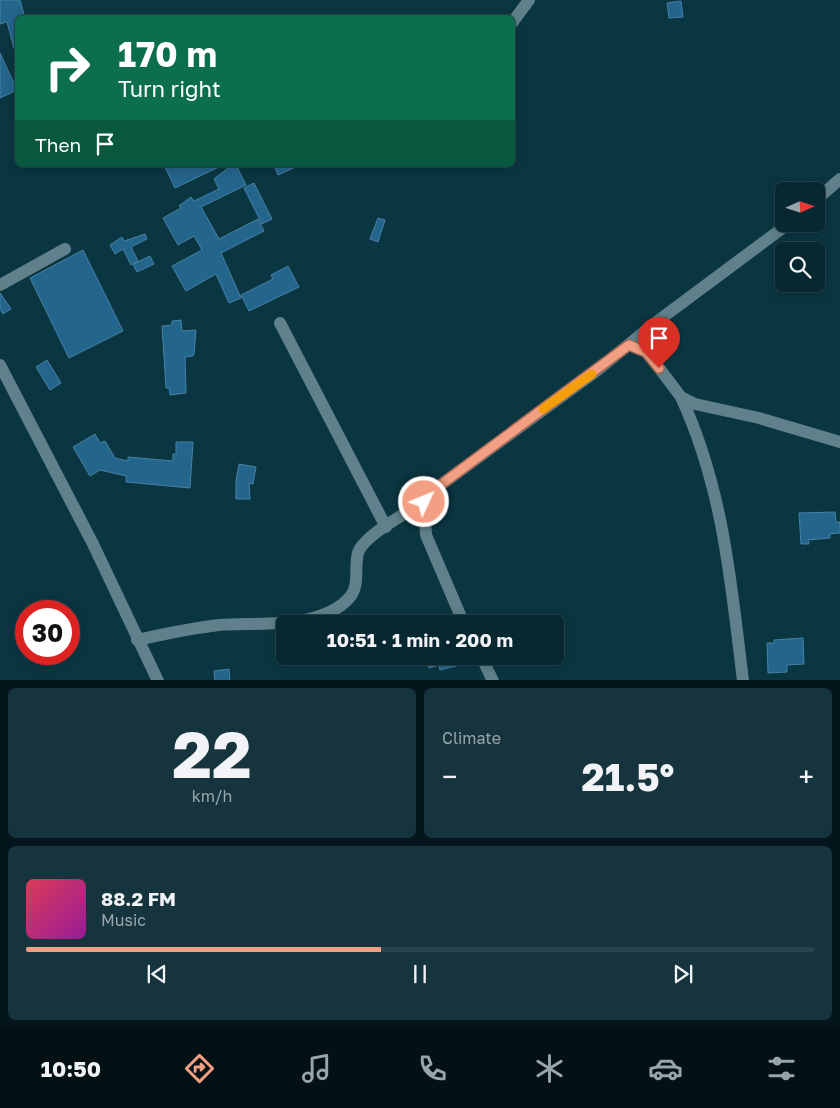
<!DOCTYPE html>
<html lang="en">
<head>
<meta charset="utf-8">
<style>
  :root { --surface:#082831; --page:#16343d; --text:#f1f3f6; --muted:#98a6ab; --line:#29444d; --accent:#f39f83 }
  body { margin:0; font-family:"Golos Text",sans-serif; background:var(--page); color:var(--text); height:100vh; display:flex; flex-direction:column; font-size:19px; white-space:nowrap }
  * { box-sizing:border-box; margin:0 }
  p { font-size:16px; color:var(--muted) }
  .icon { flex:none; width:28px; height:28px; fill:none; stroke:currentColor; stroke-width:2; stroke-linecap:round; stroke-linejoin:round }
  .map { position:relative; height:680px; overflow:hidden }
  .sheet { display:flex; flex-direction:column; gap:8px; padding:8px; background:#04161b; flex:1 }
  .sheet>* { flex:none }
  .guide { position:absolute; left:15px; top:15px; width:500px; height:152px; border-radius:8px; box-shadow:0 2px 12px #0003,0 0 0 1px var(--line); background:#0b6e4f; color:#fff; overflow:hidden }
  .needle { width:32px; rotate:87deg }
  .buttons { position:absolute; left:775px; top:182px; display:grid; gap:10px }
  .buttons a { display:grid; place-items:center; width:50px; height:50px; border-radius:8px; background:var(--surface); box-shadow:0 2px 12px #0003,0 0 0 1px var(--line); font-size:25px }
  .speed { position:absolute; left:15px; top:600px; display:flex; gap:10px; font-size:25px; font-weight:700; text-align:center }
  .speed>* { display:grid; place-content:center; width:65px; height:65px; border-radius:50%; background:var(--surface); box-shadow:0 2px 12px #0003,0 0 0 1px var(--line); line-height:1 }
  .speed .limit { border:8px solid #d22; background:#fff; color:#111 }
  .pin { position:absolute; display:grid; place-items:center; width:42px; height:42px; color:#fff; margin:-51px -21px; border-radius:50% 50% 50% 0; rotate:-45deg; box-shadow:0 0 5px #0007 }
  .pin .icon { rotate:45deg }
  .me { position:absolute; width:55px; margin:-28px; rotate:46deg; stroke-linejoin:round; filter:drop-shadow(0 0 4px #0008) }
  .turn { display:flex; align-items:center; gap:18px; height:105px; padding:0 20px; font-size:22px }
  .turn .icon { width:65px; height:65px; stroke-width:2.5 }
  .turn b { display:block; font-size:35px; line-height:42px }
  .then { display:flex; align-items:center; height:48px; padding:0 20px; background:#0003; gap:10px; font-size:19px }
  .big { font-size:38px; font-weight:700; line-height:1.1 }
  .sheet .card { flex:1; display:flex; flex-direction:column; justify-content:center; gap:8px; min-width:0; padding:0 18px; border-radius:8px; background:var(--page) }
  .sheet .dial { align-items:center; gap:0 }
  .dial b { font-size:65px; line-height:1 }
  .song { display:flex; align-items:center; gap:15px }
  .cover { width:60px; height:60px; border-radius:8px; background:linear-gradient(135deg,hsl(350 70% 55%),hsl(300 70% 35%)) }
  .played { height:5px; border-radius:2px; background:linear-gradient(90deg,var(--accent) 45%,var(--line) 45%) }
  .keys { display:flex; justify-content:space-around; direction:ltr }
  .heat { display:flex; justify-content:space-between; align-items:center; font-size:28px; direction:ltr }
  .sheet .tiles { flex:1; display:grid; gap:8px; grid-template-columns:1fr 1fr }
  .card:last-child { grid-column:span 2 }
  .trip { position:absolute; left:276px; top:615px; width:288px; height:50px; border-radius:8px; background:var(--surface); box-shadow:0 2px 12px #0003,0 0 0 1px var(--line); font-weight:700; line-height:50px; text-align:center }
  .tab-bar { display:flex; height:80px; justify-content:space-around; align-items:center; background:#031014; color:var(--muted) }
  .tab-bar .icon { width:35px; height:35px }
  .tab-bar .selected { color:var(--accent) }
  .tab-bar b { font-size:22px; color:var(--text) }
  .map>svg:first-child { display:block }
  .building { fill:#24658c; stroke:#4781a6 }
  .lines { fill:none; stroke-linecap:round; stroke-linejoin:round }
  .minor { stroke:#60818b; stroke-width:12 }
  .route-casing { stroke:#9e6755; stroke-width:12 }
  .route { stroke:#f39f83; stroke-width:9 }
  .slow { stroke:#f59e0b; stroke-width:9 }
</style>
</head>
<body>
<div class="map">
<svg width="840" height="681" viewBox="0 0 840 681">
  <rect width="100%" height="100%" fill="#0a3641"/>
  <path class="building" d="M0 0H20L25 18H18V52H15L7 22 0 24Z
    M681 1 683 17 669 18 667 3Z
    M0 53 17 90 0 98Z
    M164 165H223L175 188Z
    M232 165H236L246 185 201 207 219 239 258 219 264 231 221 253 241 298 229 303 216 274 186 291 172 266 202 250 194 236 178 245 163 218 181 208 179 206 191 197 194 201 219 189 214 179Z
    M274 165H300L278 175Z
    M254 183 272 219 262 224 244 188Z
    M378 218 385 220 378 242 370 239Z
    M145 234 147 239 131 247 138 261 131 265 123 249 115 254 110 245 122 237 124 241Z
    M83 250 123 331 69 358 30 278Z
    M150 256 154 264 137 272 133 264Z
    M288 266 299 287 249 311 241 295 273 279 271 275Z
    M0 293 11 309 3 314 0 309Z
    M181 320 182 331 196 330 194 354 193 356 185 357 186 393 170 395 169 388H166L162 326 172 325V321Z
    M47 360 61 383 50 390 36 367Z
    M95 434 100 443 105 441 115 458 128 461V457L173 461V454H176V442H193L190 488 126 482V476L100 470 90 476 73 447Z
    M239 464 256 467 253 484 249 483 250 499H236V481Z
    M835 512 836 522H840V533L830 534V538L808 540 809 544H801L799 513Z
    M803 638 804 664 787 665V672L768 673 767 643H774V640Z
    M426 656H453L456 666 440 670 439 665 429 668Z
    M229 669 230 681H215L214 671Z"/>
  <g class="lines">
    <path class="minor" d="M512 23 529 0
      M816 200 840 179
      M0 285 65 249
      M280 323 386 527
      M629 345 647 352 681 397 695 404 759 418 840 442
      M652 357 655 323
      M0 365 93 544 158 681
      M681 397C723 488 731 582 743 681
      M464 624 426 535 424 502 431 492 599 369 651 326 788 224
      M137 640C164 634 192 628 219 625 258 622 322 630 350 597 360 585 354 567 358 553 363 536 408 512 424 502
      M481 656 493 681"/>
  </g>
  <g class="lines">
    <defs>
      <path id="route" d="M424 502 431 492 629 345 646 352 659 368"/>
    </defs>
    <use href="#route" class="route-casing"/>
    <use href="#route" class="route"/>
    <path class="slow" d="M543 409 592 374"/>
  </g>
</svg>
<div class="buttons">
<a><svg class="needle" viewBox="-14 -14 28 28"><path d="M0-13l5 13h-10z" fill="#e53935"/><path d="M0 13l5-13h-10z" fill="#98a6ab"/></svg></a>
<a><svg class="icon" aria-label="search" viewBox="0 0 24 24"><circle cx="10" cy="10" r="6"/><path d="M15 15l6 6"/></svg></a>
</div>
<div class="speed"><div class="limit">30</div></div>
<div class="pin" style="left:659px;top:368px;background:#d93025"><svg class="icon" aria-label="arrive" viewBox="0 0 24 24"><path d="M6 21V4h12l-3 4 3 4H6"/></svg></div>
<svg class="me" style="left:424px;top:502px" viewBox="-20 -20 40 40"><circle r="17" fill="#f39f83" stroke="#fff" stroke-width="3"/><path d="M0-11L8 9 0 5-8 9z" fill="#fff"/></svg>
<div class="trip">10:51 · 1 min · 200 m</div>
<div class="guide">
<div class="turn"><svg class="icon" aria-label="right" viewBox="0 0 24 24"><path d="M7 20v-9h11M14 6l5 5-5 5"/></svg><div><b>170 m</b>Turn right</div></div>
<div class="then">Then<svg class="icon" aria-label="arrive" viewBox="0 0 24 24"><path d="M6 21V4h12l-3 4 3 4H6"/></svg></div>
</div>
</div>
<section class="sheet">
<div class="tiles">
<div class="card dial"><b>22</b><p>km/h</p></div>
<div class="card"><p>Climate</p>
<div class="heat"><a>−</a><b class="big">21.5°</b><a>+</a></div>
</div>
<div class="card">
<div class="song"><i class="cover"></i><div><b>88.2 FM</b><p>Music</p></div></div>
<div class="played"></div>
<div class="keys"><svg class="icon" aria-label="previous" viewBox="0 0 24 24"><path d="M18 5L8 12l10 7zM5 5v14"/></svg><svg class="icon" aria-label="pause" viewBox="0 0 24 24"><path d="M8 5v14M16 5v14"/></svg><svg class="icon" aria-label="next" viewBox="0 0 24 24"><path d="M6 5l10 7-10 7zM19 5v14"/></svg></div>
</div>
</div>
</section>
<nav class="tab-bar">
<b>10:50</b>
<svg class="icon selected" aria-label="directions" viewBox="0 0 24 24"><path d="M12 3l9 9-9 9-9-9zM9 14v-3h6M13 9l2 2-2 2"/></svg>
<svg class="icon" aria-label="music" viewBox="0 0 24 24"><path d="M9 18V5l10-2v13"/><circle cx="6" cy="18" r="3"/><circle cx="16" cy="16" r="3"/></svg>
<svg class="icon" aria-label="phone" viewBox="0 0 24 24"><path d="M5 4h4l2 5-3 2q2 4 5 5l2-3 5 2v4C11 20 4 13 5 4z"/></svg>
<svg class="icon" aria-label="climate" viewBox="0 0 24 24"><path d="M12 3v18M4 7l16 10M4 17L20 7"/></svg>
<svg class="icon" aria-label="car" viewBox="0 0 24 24"><path d="M5 17H2v-5l4-1 3-4h7l3 4 3 1v5h-3M9 17h6M6 11h13"/><circle cx="7" cy="17" r="2"/><circle cx="17" cy="17" r="2"/></svg>
<svg class="icon" aria-label="filters" viewBox="0 0 24 24"><path d="M4 7h16M4 17h16"/><circle cx="9" cy="7" r="2"/><circle cx="15" cy="17" r="2"/></svg>
</nav>
</body>
</html>
